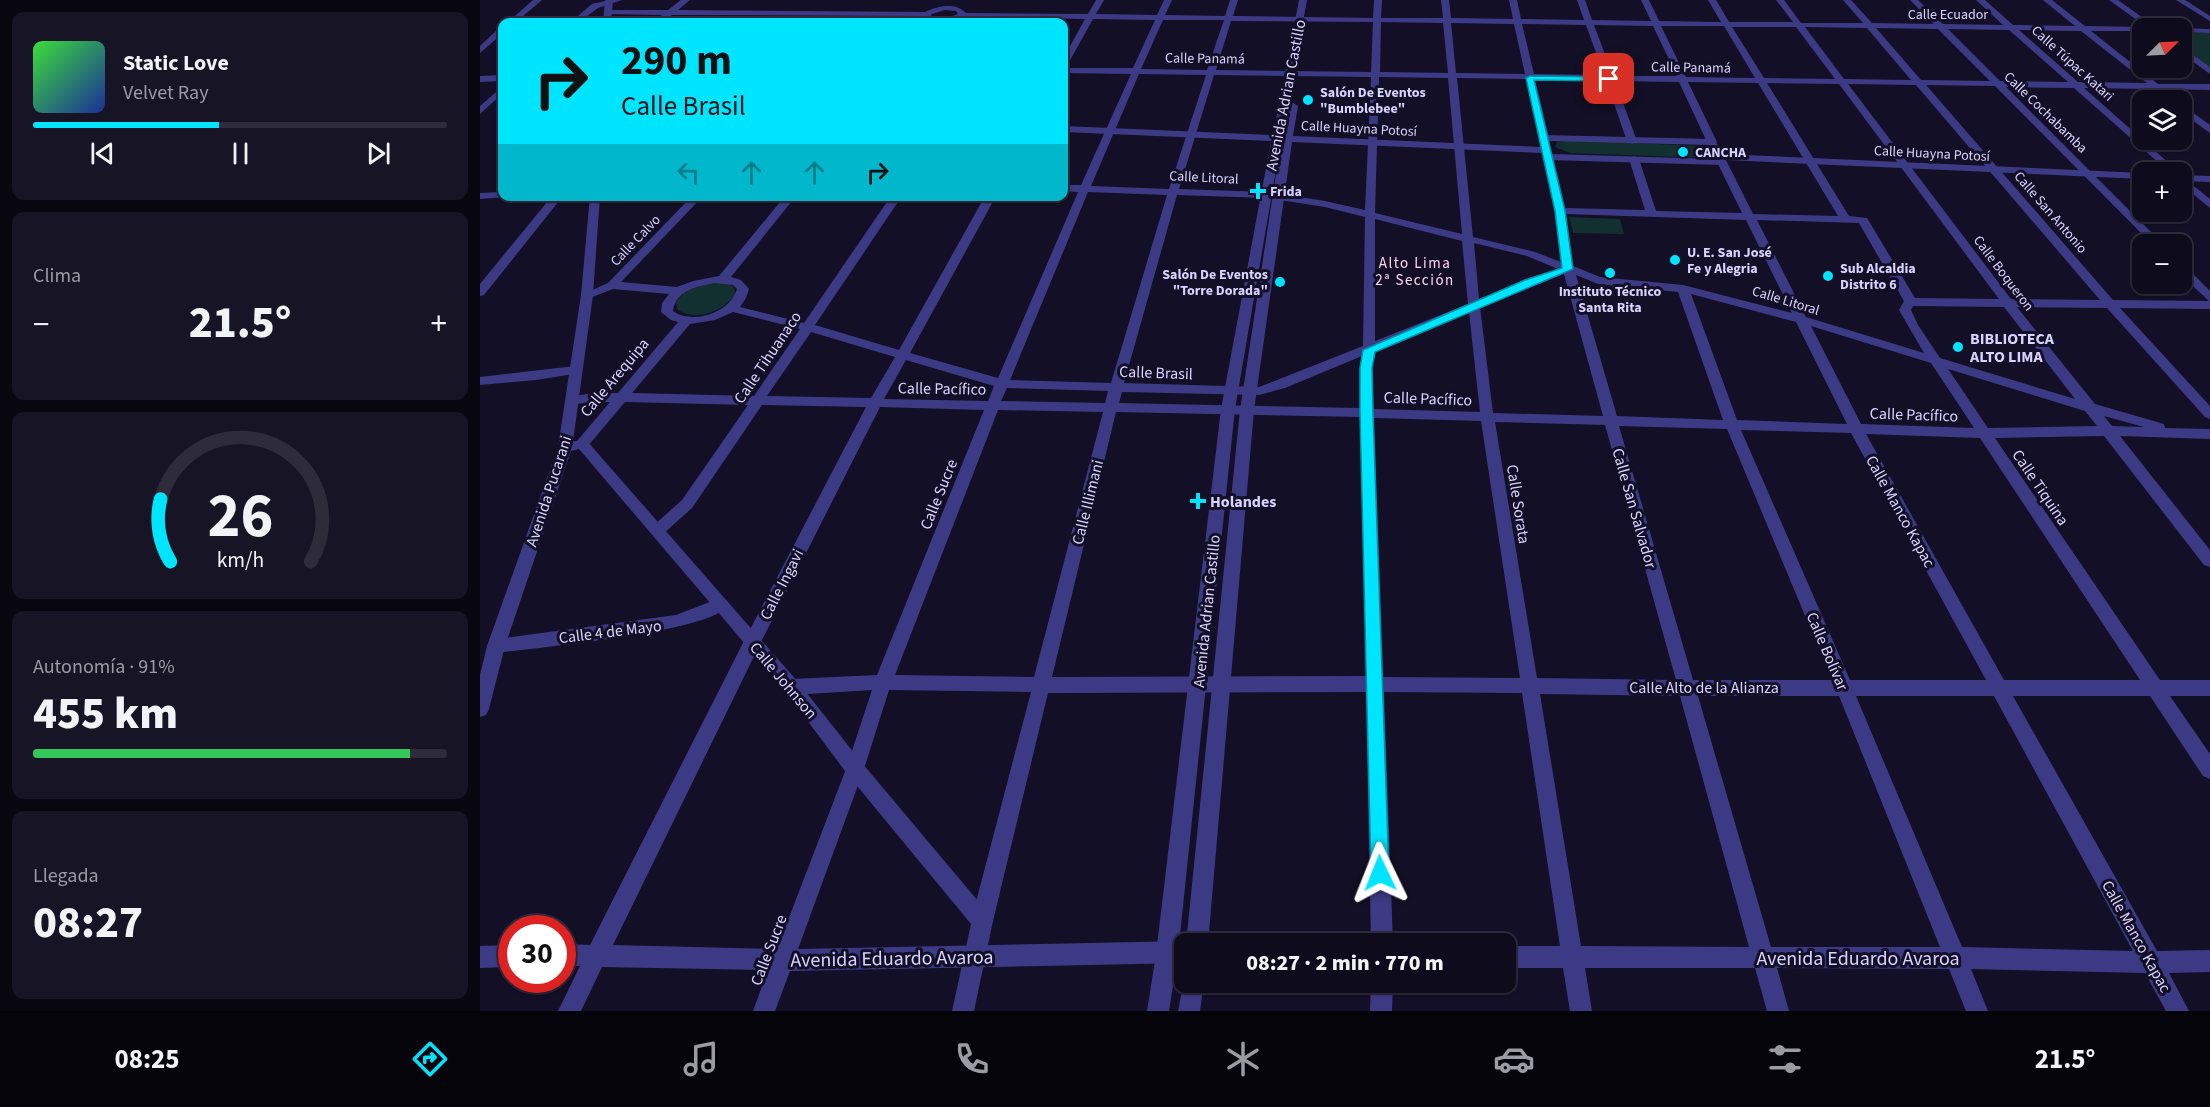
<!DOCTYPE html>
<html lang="es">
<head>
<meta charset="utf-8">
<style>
  :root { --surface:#0e0b1c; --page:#171425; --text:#f1f3f6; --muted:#9b9ba3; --line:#2e2b3b; --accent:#00e5ff }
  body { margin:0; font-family:"Source Sans 3",sans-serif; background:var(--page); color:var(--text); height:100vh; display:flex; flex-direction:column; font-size:22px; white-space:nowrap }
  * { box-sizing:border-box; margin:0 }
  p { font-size:20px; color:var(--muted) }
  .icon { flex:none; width:33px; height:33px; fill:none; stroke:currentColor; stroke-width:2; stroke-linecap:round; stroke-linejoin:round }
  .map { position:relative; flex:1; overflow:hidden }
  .sheet { display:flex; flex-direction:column; gap:12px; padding:12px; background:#08060f; width:480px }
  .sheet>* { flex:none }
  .top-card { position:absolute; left:18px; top:18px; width:570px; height:183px; border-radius:12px; box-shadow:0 2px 4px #0004,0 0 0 2px var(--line); background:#00e5ff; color:#111; overflow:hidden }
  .needle { width:39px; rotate:66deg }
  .controls { position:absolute; left:1652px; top:18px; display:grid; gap:12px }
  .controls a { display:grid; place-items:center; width:60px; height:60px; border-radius:12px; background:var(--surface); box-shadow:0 2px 4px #0004,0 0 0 2px var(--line); font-size:30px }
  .speed { position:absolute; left:18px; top:915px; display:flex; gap:12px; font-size:30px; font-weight:700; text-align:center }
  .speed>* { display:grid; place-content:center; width:78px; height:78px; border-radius:50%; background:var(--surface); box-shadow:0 2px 4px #0004,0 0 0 2px var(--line); line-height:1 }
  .speed .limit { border:9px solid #d22; background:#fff; color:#111 }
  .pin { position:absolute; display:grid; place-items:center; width:51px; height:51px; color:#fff; margin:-26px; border-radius:12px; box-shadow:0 3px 9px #0006 }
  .me { position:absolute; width:66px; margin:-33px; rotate:358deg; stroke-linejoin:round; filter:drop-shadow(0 0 4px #0008) }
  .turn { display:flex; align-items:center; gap:21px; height:126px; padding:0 24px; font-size:27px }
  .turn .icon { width:78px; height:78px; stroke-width:2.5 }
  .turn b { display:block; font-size:42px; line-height:51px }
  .lanes { display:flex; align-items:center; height:57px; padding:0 24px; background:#0003; justify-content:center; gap:30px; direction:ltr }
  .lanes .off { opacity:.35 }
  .big { font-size:45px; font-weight:800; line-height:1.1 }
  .sheet .card { flex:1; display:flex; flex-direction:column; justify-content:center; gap:9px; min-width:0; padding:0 21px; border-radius:12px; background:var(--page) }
  .sheet .dial { align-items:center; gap:0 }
  .dial svg { height:156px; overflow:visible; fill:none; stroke:var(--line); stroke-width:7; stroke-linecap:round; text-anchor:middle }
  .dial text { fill:var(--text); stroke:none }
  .song { display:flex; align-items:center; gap:18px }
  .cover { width:72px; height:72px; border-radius:9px; background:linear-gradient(135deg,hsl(120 70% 55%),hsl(230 70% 35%)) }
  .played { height:6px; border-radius:3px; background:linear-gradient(90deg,var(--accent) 45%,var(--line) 45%) }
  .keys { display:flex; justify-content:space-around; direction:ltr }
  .heat { display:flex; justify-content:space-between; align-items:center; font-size:33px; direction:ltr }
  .charge { height:9px; border-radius:4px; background:linear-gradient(90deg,#34c759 91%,var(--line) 0) }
  .trip { position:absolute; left:694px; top:933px; width:342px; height:60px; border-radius:12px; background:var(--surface); box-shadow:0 2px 4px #0004,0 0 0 2px var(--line); font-weight:800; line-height:60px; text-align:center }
  .tabs { display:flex; height:96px; justify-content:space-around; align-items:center; background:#06040b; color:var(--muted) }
  .tabs .icon { width:42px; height:42px }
  .tabs .active { color:var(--accent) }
  .tabs b { font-size:27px; color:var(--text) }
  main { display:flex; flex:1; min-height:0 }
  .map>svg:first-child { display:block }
  .green { fill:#12302f }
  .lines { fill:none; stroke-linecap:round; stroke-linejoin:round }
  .minor { fill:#3d3a85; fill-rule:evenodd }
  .tertiary { fill:#3d3a85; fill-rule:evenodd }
  .route { fill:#00e5ff; stroke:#0095a6; stroke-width:1.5 }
  .poi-dot { fill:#00e5ff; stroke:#130f26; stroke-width:2 }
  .labels { text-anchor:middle; stroke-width:6; stroke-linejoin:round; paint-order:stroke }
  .far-street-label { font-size:14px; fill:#d9d4ff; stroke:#130f26 }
  .far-poi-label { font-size:14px; font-weight:bold; fill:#d9d4ff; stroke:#130f26; text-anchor:start }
  .far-neighbourhood-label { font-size:15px; letter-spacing:1.5px; fill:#ffd6f0; stroke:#130f26 }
  .street-label { font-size:16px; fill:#d9d4ff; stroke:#130f26 }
  .poi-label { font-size:16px; font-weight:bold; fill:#d9d4ff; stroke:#130f26; text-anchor:start }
  .near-street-label { font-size:20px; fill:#d9d4ff; stroke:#130f26 }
</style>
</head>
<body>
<main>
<section class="sheet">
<div class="card">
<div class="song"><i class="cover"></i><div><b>Static Love</b><p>Velvet Ray</p></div></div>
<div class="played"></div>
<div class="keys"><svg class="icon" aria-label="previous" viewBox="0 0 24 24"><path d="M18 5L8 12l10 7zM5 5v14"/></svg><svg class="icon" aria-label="pause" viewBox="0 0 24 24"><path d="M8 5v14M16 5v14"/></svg><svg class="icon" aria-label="next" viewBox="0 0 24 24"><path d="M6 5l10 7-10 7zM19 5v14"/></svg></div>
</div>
<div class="card"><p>Clima</p>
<div class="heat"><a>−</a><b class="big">21.5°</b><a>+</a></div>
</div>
<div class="card dial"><svg viewBox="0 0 100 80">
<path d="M14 69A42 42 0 1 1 86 69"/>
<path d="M14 69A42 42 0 0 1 9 37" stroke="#00e5ff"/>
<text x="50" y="56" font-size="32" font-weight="700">26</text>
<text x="50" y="72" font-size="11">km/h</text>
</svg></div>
<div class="card"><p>Autonomía · 91%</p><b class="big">455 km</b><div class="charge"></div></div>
<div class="card"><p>Llegada</p><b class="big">08:27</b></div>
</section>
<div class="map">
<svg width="1730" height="1011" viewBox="0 0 1730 1011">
  <rect width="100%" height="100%" fill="#130f26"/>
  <path class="green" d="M1701 32 1730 33V67L1701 46Z
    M1089 140 1222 146 1227 158 1090 153 1075 147 1077 142Z
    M1089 217 1140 219 1144 234 1093 233Z
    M232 283H246L254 287 256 294C244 311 215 323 197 309L196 302C205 289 218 286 232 283Z"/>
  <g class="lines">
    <path class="minor" d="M53 0H62L36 22H28Z
      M129 0H142L118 8 99 22H91L112 4Z
      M201 0H210L198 10 445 12C458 6 475 2 486 13L608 14 616 0H624L616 14 677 15 684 0H692L685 15 745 16 750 0H758L753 16 893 18 894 0H902L901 18H963L961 0H969L971 18 1033 19 1029 0H1037L1041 19 1104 20 1097 0H1105L1112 20 1171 21 1161 0H1169L1179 21 1241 22 1228 0H1236L1249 22H1313L1296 0H1304L1321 23H1383L1363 0H1371L1392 23 1454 24 1430 0H1438L1463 24 1523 25 1496 0H1505L1533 25 1595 26 1563 0H1572L1605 26 1665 27 1662 31H1611L1678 84H1730V90L1685 89 1698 100H1688L1673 89 1604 88 1699 172H1689L1594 88 1526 87 1683 244H1672L1515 86 1446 85 1633 300 1729 301 1701 275V265L1705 266 1730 291V309L1640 308 1730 406V419L1725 417 1627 308 1537 307 1615 404 1684 424 1685 428 1730 429V439L1640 436 1730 550V567L1724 565 1624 436 1515 438 1680 680H1730V696H1690L1730 754V779L1723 776 1670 696H1533L1677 951 1730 950V972L1689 973 1709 1011H1686L1665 973 1491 969 1508 1011H1486L1469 969 1297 968 1309 1011H1287L1275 968H1105L1112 1011H1090L1083 968H1026V946H1080L1042 693 904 692 913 944H891L886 692 568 693 513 921 509 928 502 932 495 928 491 921 551 692 409 690 384 769 318 949 705 941 710 944H705V963L310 971 295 1011H273L288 970 122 967 101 1011H78L100 966H82V944L110 945 266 637 386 407 282 405 212 508 183 534H173L170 530 173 526 202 500 268 405 145 402 107 447H97L95 444 97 441 130 402 93 404 86 400 88 397 113 393H138L198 322 191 320 181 312 182 303 189 294 133 289 107 299 101 295 128 283 212 196H223L141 282 197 287 213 281 239 276 305 196H316L251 277 261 280 269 289 266 298 260 307 324 323 411 196H422L335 325 419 350 505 196H516L430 353 518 378 598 192 584 191V185H601L651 74 584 73V68H653L675 20 613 19 588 64 584 67V57L605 19 483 17C471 24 456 25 443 20V16L192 15 181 22H173L182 15 128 14 124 12 128 10H188ZM465 10 476 11 478 14 465 19 450 17 452 14ZM683 20H744L727 70 661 69ZM751 21 893 22 891 72 736 70ZM901 22 963 23 968 73 900 72ZM971 23 1034 24 1045 74 976 73ZM1042 24 1106 25 1124 75 1054 74ZM1114 25 1173 26 1197 76H1133ZM1181 26H1244L1275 78 1206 77ZM1252 27H1316L1355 79 1284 78ZM1325 27 1387 28 1431 80 1364 79ZM1396 28 1458 29 1510 81 1441 80ZM1468 29 1529 30 1588 82 1520 81ZM1539 30 1601 31 1667 83 1598 82ZM659 74 726 75 689 189 611 186ZM734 75 891 77 885 210 845 201 786 192 699 189ZM899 77 968 78 982 234 895 213ZM977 78 1046 79 1059 138 1064 141 1069 138 1055 80 1126 81 1147 141 1152 144 1157 141 1135 81 1199 82 1227 142 1232 145 1237 142 1208 82 1278 83 1358 216 1273 214 1247 162 1242 159 1237 162 1262 213 1176 211 1159 159 1154 156 1149 159 1165 210 1085 208 1073 157 1068 154 1063 157 1075 211 1081 262 1055 252 993 237ZM1287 83 1359 84 1519 299 1435 298 1387 218 1369 216ZM1368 84 1436 85 1620 300 1531 299ZM608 192 687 195 631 383 530 380ZM697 195 786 198 845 207 885 217 883 346 779 387 644 383ZM1086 214 1266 220 1312 313 1203 285 1120 277 1093 266ZM895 219 982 241 988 304 895 341ZM1277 220 1379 223 1424 301 1419 310 1444 353 1326 317ZM994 243 1047 256 1078 269 999 299ZM1084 274 1123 416 1013 413 1000 307ZM1096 275 1118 284 1198 292 1243 420 1137 416ZM235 283 253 285 257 289C250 313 213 325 193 311 196 290 218 286 235 283ZM1211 294 1316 322 1367 424 1257 420ZM1433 306 1524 307 1595 399 1460 358 1438 325 1431 310ZM253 312 320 329 274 396 152 393 210 324 235 320ZM989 312 1000 412 894 409 892 368 895 351ZM1331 326 1451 363 1494 428 1381 424ZM331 332 415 357 391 398 287 396ZM882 356 880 408 639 403 642 392 779 395 805 388ZM426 360 514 386 508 401 404 399ZM1468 369 1605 411 1617 426 1508 428ZM527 388 628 391 625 403 521 401ZM400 407 504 410 397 675 312 679 306 682 303 687 306 692 312 695 392 690 366 769 297 949 133 945 280 644ZM518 410 623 412 554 677 415 675ZM636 412 881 417 886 676 572 677ZM1624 416 1664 427 1632 426ZM894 418 1001 421 1040 678 903 677ZM1015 422 1125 425 1196 680 1057 678ZM1139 426 1247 429 1352 680H1213ZM1261 430 1371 433 1506 680H1370ZM1386 434 1500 438 1660 680H1524ZM1060 694 1200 696 1269 947 1101 946ZM1218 696H1359L1460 947H1291ZM1376 696H1514L1653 951 1482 947Z
      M1696 0H1705L1730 16V21Z
      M19 28H22V34L0 53V46Z
      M1698 28 1730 29V33L1701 32V28Z
      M22 87V94L0 114V106Z
      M1701 104 1730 125V133L1701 112Z
      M1701 176 1730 199V208L1701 184Z
      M22 192V196L26 197 0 199V193Z
      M72 196H83L4 295 0 296V284Z
      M95 366 102 370 100 373 56 380 0 385V377Z
      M240 598 246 600 248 605C234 632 53 648 16 653L10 651 7 646 10 641 16 639 196 615Z
      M32 945V967L0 968V946Z
      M891 982H913L912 1011H890Z"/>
    <path class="tertiary" d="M125 0H133L131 22H123Z
      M819 0H827L802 136 808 106 813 103 818 106 813 136 1061 147 1059 138 1064 135 1232 139 1235 140 1243 154 1662 173V179L1246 160V164L1242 165 1068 160 1064 159 1062 153 812 142 774 410 728 944H706L760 410 801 141 755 409 698 954 689 1011H667L676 954 741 409 791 141 584 132V126L793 135ZM1069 141 1229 145 1235 159 1072 154Z
      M1629 0H1638L1677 28H1668Z
      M1701 46 1730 67V74L1701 53Z
      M22 75V81L0 82V76Z
      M1701 175 1730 176V182L1701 181Z
      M110 196H120L113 295 93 441H107L318 682 382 763 509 914 513 921 494 1011H472L491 924 368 775 306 692 99 449 91 451 25 646 9 709 6 715 0 717V675L7 646 78 447 101 295Z
      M705 975V982H724L720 1011H698Z"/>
  </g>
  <path class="route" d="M1050 76 1129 77 1133 79 1129 81 1054 80 1085 211 1093 269 895 352 892 368 893 413 909 873 907 879 900 882 894 879 891 873 880 413V368L883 350 1045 280 1082 268 1075 211 1046 78Z"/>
  <g class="poi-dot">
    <circle cx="828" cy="100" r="6"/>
    <circle cx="1203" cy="152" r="6"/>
    <path d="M775 182h6v6h6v6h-6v6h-6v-6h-6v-6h6z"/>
    <circle cx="1195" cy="260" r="6"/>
    <circle cx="1130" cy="273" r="6"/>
    <circle cx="1348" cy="276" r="6"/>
    <circle cx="800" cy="282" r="6"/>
    <circle cx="1478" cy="347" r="6"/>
    <path d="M715 492h6v6h6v6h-6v6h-6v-6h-6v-6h6z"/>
  </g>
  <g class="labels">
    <g class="far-street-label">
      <text x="1468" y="19">Calle Ecuador</text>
      <text transform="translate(725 58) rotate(1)" y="5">Calle Panamá</text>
      <text transform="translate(1593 63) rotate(42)" y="5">Calle Túpac Katari</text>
      <text transform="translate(1211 67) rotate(1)" y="5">Calle Panamá</text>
      <text transform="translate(1566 112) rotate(44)" y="5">Calle Cochabamba</text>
      <text transform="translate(879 128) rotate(3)" y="5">Calle Huayna Potosí</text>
      <text transform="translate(1452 153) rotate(3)" y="5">Calle Huayna Potosí</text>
      <text transform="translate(724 177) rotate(3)" y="5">Calle Litoral</text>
      <text transform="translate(1571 212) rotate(49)" y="5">Calle San Antonio</text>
      <text transform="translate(155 240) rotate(-46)" y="5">Calle Calvo</text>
      <text transform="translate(1524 273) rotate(53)" y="5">Calle Boqueron</text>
      <text transform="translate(1306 300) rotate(17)" y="5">Calle Litoral</text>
    </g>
    <g class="far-poi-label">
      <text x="840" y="97">Salón De Eventos<tspan x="840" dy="16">"Bumblebee"</tspan></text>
      <text x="1215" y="157">CANCHA</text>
      <text x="790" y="196">Frida</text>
      <text x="1207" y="257">U. E. San José<tspan x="1207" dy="16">Fe y Alegria</tspan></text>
      <text x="1360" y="273">Sub Alcaldia<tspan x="1360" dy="16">Distrito 6</tspan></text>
      <text x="788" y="279" text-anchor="end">Salón De Eventos<tspan x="788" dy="16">"Torre Dorada"</tspan></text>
      <text x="1130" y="296" text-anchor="middle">Instituto Técnico<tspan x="1130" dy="16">Santa Rita</tspan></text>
    </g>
    <g class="far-neighbourhood-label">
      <text x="935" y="268">Alto Lima<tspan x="935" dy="17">2ª Sección</tspan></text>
    </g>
    <g class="street-label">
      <text transform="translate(805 95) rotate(-79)" y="6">Avenida Adrian Castillo</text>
      <text transform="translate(287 357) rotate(-56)" y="6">Calle Tihuanaco</text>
      <text transform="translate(676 372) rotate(2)" y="6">Calle Brasil</text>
      <text transform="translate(134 377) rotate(-50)" y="6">Calle Arequipa</text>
      <text transform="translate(462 388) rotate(1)" y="6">Calle Pacífico</text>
      <text transform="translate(948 398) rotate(2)" y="6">Calle Pacífico</text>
      <text transform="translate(1434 414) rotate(2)" y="6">Calle Pacífico</text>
      <text transform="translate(1561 487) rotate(56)" y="6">Calle Tiquina</text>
      <text transform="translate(68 491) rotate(-72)" y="6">Avenida Pucarani</text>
      <text transform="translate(458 494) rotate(-68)" y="6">Calle Sucre</text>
      <text transform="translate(607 502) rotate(-76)" y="6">Calle Illimani</text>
      <text transform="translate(1039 504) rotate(81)" y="6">Calle Sorata</text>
      <text transform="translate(1155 508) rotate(74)" y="6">Calle San Salvador</text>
      <text transform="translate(1421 511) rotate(61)" y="6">Calle Manco Kapac</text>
      <text transform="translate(301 584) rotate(-63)" y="6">Calle Ingavi</text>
      <text transform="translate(726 611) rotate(-84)" y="6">Avenida Adrian Castillo</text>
      <text transform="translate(130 631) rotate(-7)" y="6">Calle 4 de Mayo</text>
      <text transform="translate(1348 651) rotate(67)" y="6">Calle Bolívar</text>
      <text transform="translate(304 680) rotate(50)" y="6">Calle Johnson</text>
      <text x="1224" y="693">Calle Alto de la Alianza</text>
      <text transform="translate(1657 936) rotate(61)" y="6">Calle Manco Kapac</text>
      <text transform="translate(288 950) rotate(-69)" y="6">Calle Sucre</text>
    </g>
    <g class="poi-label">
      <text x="1490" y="344">BIBLIOTECA<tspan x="1490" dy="18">ALTO LIMA</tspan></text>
      <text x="730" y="507">Holandes</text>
    </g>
    <g class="near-street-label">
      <text transform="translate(412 958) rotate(-1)" y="7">Avenida Eduardo Avaroa</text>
      <text x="1378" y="965">Avenida Eduardo Avaroa</text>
    </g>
  </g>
</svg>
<div class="controls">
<a><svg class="needle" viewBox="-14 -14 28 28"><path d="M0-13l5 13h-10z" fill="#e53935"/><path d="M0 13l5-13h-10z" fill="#9b9ba3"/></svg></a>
<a><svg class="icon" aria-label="layers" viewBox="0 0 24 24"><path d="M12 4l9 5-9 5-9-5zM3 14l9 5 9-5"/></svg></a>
<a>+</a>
<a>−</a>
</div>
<div class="speed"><div class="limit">30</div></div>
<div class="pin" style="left:1129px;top:79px;background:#d93025"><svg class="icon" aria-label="arrive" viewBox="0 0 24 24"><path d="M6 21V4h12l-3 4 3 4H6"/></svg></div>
<svg class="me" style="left:900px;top:873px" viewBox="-20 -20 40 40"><path d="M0-17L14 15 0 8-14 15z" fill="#00e5ff" stroke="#fff" stroke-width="4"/></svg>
<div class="trip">08:27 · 2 min · 770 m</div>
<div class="top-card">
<div class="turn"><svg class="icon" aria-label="right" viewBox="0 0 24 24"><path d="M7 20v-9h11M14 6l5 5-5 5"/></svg><div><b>290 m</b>Calle Brasil</div></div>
<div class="lanes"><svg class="icon off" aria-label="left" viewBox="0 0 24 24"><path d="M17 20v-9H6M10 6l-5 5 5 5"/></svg><svg class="icon off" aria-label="ahead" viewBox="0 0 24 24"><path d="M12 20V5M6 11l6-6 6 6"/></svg><svg class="icon off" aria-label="ahead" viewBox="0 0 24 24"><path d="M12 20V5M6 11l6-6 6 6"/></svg><svg class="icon" aria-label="right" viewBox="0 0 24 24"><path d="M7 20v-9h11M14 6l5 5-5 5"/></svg></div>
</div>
</div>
</main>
<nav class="tabs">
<b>08:25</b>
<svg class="icon active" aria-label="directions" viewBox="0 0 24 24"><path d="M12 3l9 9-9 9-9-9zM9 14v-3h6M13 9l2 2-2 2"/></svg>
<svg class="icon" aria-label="music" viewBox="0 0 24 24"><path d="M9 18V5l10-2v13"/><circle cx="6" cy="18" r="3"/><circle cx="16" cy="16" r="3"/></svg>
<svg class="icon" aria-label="phone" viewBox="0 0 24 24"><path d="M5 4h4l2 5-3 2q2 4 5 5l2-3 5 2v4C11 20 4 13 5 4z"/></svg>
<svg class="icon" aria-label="climate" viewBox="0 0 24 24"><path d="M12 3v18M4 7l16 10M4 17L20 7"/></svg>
<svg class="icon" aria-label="car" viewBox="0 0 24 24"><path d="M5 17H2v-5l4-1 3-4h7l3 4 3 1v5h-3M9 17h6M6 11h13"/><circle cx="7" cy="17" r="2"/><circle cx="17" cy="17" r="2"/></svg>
<svg class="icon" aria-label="filters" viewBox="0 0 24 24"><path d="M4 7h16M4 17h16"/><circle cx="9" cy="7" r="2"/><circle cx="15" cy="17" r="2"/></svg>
<b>21.5°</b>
</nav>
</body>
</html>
